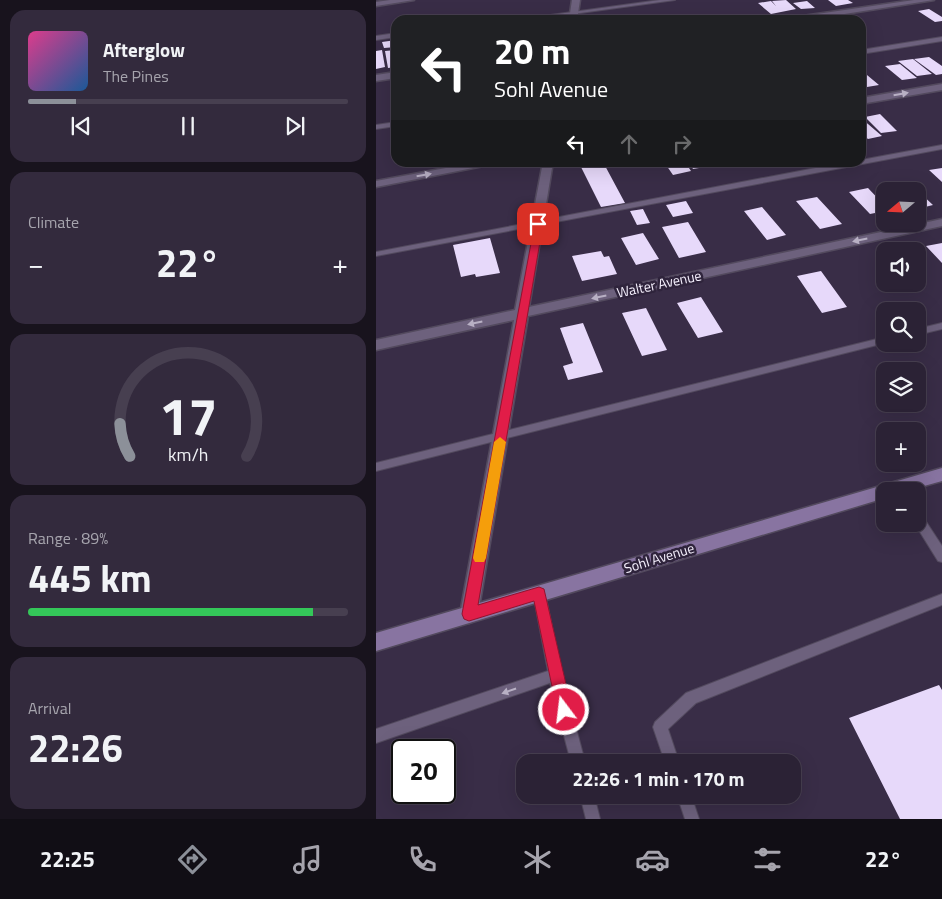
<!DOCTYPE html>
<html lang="en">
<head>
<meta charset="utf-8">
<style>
  :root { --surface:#2b2235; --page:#332a3d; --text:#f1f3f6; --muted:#a6a4ad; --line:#473f50; --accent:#8c9099 }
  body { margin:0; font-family:"Titillium Web",sans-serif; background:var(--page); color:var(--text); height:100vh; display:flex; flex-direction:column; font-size:19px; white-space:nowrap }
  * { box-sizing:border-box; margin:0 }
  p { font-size:16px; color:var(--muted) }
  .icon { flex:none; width:28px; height:28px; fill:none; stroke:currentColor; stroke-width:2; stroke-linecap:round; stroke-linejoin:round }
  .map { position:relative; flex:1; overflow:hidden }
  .panel { display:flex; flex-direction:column; gap:10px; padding:10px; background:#18131d; width:376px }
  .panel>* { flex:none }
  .banner { position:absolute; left:15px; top:15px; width:475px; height:152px; border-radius:15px; box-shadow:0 5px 20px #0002,0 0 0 1px var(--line); background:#202124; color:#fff; overflow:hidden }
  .needle { width:32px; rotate:251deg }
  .buttons { position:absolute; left:500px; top:182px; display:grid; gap:10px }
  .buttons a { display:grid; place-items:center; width:50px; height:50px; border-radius:10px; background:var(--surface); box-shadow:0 5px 20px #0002,0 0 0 1px var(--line); font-size:25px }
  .speed { position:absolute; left:15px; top:739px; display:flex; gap:10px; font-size:25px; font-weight:700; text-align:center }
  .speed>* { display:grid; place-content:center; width:65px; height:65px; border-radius:50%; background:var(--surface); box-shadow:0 5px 20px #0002,0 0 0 1px var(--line); line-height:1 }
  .speed .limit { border:2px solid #111; border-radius:8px; background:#fff; color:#111 }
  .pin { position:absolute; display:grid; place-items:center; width:42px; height:42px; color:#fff; margin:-21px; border-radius:10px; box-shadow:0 2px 8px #0006 }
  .me { position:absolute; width:55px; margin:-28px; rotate:345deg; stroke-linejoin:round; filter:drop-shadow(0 0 4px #0008) }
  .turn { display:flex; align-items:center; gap:18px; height:105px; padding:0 20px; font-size:22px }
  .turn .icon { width:65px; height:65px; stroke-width:2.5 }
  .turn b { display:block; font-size:35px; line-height:42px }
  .lanes { display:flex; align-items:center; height:48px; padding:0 20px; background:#0003; justify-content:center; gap:25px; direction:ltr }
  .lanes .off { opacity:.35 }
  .big { font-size:38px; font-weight:700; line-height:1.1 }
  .panel .card { flex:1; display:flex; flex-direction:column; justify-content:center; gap:8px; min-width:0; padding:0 18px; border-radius:15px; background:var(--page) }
  .panel .dial { align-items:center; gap:0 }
  .dial svg { height:130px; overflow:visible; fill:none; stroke:var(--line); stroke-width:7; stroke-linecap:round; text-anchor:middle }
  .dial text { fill:var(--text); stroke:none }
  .song { display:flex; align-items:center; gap:15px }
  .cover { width:60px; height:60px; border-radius:8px; background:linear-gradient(135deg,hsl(330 70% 55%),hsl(210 70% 35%)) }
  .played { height:5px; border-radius:2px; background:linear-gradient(90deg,var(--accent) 15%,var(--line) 15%) }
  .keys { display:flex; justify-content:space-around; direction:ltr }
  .heat { display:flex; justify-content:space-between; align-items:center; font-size:28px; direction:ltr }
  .charge { height:8px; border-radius:4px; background:linear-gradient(90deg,#34c759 89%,var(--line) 0) }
  .trip { position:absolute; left:140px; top:754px; width:285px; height:50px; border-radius:15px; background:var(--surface); box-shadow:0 5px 20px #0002,0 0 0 1px var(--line); font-weight:700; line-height:50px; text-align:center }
  .tabs { display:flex; height:80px; justify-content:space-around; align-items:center; background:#110e15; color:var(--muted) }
  .tabs .icon { width:35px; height:35px }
  .tabs .active { color:var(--accent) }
  .tabs b { font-size:22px; color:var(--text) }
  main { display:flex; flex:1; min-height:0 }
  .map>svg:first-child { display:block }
  .building { fill:#e7d9fa }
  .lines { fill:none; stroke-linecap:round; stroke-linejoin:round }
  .lane-casing { stroke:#534a5e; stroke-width:2 }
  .street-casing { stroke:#534a5e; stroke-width:3 }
  .secondary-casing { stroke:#534a5e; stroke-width:3 }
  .lane { fill:#6d617d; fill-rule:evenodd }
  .street { fill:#6d617d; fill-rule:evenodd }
  .secondary { fill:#8874a1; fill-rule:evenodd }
  .oneway { fill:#b8b0c4 }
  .route { fill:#e11d48; stroke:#92132f }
  .slow { fill:#f59e0b }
  .labels { text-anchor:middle; stroke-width:5; stroke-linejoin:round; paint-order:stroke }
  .street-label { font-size:14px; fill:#f6f1fe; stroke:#2f243c }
</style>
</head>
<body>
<main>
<section class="panel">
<div class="card">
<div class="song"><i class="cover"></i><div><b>Afterglow</b><p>The Pines</p></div></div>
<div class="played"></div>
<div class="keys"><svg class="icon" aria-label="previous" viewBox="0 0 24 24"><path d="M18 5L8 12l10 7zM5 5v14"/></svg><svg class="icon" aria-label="pause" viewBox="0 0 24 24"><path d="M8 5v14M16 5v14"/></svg><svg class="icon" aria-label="next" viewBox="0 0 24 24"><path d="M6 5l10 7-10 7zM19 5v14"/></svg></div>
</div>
<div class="card"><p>Climate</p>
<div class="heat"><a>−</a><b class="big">22°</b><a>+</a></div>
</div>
<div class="card dial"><svg viewBox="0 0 100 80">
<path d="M14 69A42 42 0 1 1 86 69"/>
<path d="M14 69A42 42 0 0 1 8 49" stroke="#8c9099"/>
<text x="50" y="56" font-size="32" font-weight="700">17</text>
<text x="50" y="72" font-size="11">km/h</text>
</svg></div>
<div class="card"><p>Range · 89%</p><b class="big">445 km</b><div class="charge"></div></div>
<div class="card"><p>Arrival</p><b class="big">22:26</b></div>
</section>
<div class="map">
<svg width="566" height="819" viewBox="0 0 566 819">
  <rect width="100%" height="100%" fill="#392d47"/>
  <path class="building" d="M410 0 420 9 395 14 382 3 395 1 400 6 396 1Z
    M452 0H472L477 3 460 6Z
    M431 1 439 8 425 9 417 3Z
    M553 9 566 17V21L559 22 542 11Z
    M20 40V47L8 48 6 42Z
    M6 50 9 67 0 69V51Z
    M20 50V67L12 68 9 51Z
    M553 57 566 66V74L560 75 538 59Z
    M537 59 556 74 541 76 522 61Z
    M524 64 541 78 526 80 509 66Z
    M485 70 503 85 485 88Z
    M504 114 521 131 505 133 489 117Z
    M485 118 506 136 492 139 485 133Z
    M227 162 249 203 225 207 204 165Z
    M288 162H309L315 171 297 175Z
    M313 162H333L335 166 317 169Z
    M566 168V182L553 170Z
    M532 182 542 191 557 205 541 209V191H521L515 186Z
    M492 188 509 206V211L494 214 473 192Z
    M441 197 466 224 444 229 420 201Z
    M310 201 317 213 297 217 290 205Z
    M386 207 410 235 391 240 368 211Z
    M267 209 274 223 261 225 254 211Z
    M312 222 330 252 303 258 286 227Z
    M267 233 283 259 260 265 245 238Z
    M114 238 124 273 100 277 99 274 85 277 77 245Z
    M566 243V263L550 246Z
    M225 251 228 257 233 256 241 274 206 281 196 256Z
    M445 271 471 307 446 313 421 276Z
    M325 297 347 332 322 338 301 303Z
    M270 308 291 350 266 356 246 313Z
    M207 323 227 372 192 380 187 366 197 363 184 328Z
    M563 685 566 690V819H524L473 718Z"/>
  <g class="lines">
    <defs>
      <path id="lane" d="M284 0H299L153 20H138Z
        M20 33V37L0 40V36Z
        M566 37V41L485 54V50Z
        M20 122V126L0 129V125Z
        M566 145V149L0 256V252L471 162H485V160Z
        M566 323V329L541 335V329Z
        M509 337V343L0 471V463Z
        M541 512 545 514 566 546V562L562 561 539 524H541Z
        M163 587 167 589 169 593 186 675 209 762H195L174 683 0 743V729L172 671 157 593 159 589Z
        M566 594V605L320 703 292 729 303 762H289L277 727 279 722 310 693Z
        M204 795H218L224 819H210Z
        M301 795H315L323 819H309Z"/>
      <path id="street" d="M14 0H38L0 6V2Z
        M196 0H204L201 20H193Z
        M538 0H558L430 20H409L413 18Z
        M20 72V78L0 81V75Z
        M566 84V90L485 104V98Z
        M102 162H128L0 187V181Z
        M167 162H177L153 307 566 219V226L152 316 102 614 100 620 93 623 86 620 84 614 138 320 0 350V340L139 310Z"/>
      <path id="secondary" d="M566 468V481L530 491H509V498L0 651V633Z"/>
    </defs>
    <use href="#lane" class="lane-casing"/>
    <use href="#street" class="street-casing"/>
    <use href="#secondary" class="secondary-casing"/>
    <use href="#lane" class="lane"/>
    <use href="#street" class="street"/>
    <use href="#secondary" class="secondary"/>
  </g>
  <defs><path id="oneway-solid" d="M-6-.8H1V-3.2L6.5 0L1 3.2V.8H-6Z" transform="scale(1.25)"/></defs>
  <g class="oneway">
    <use href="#oneway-solid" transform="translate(525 94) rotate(-10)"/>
    <use href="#oneway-solid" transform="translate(48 175) rotate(-10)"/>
    <use href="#oneway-solid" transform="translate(484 240) rotate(168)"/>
    <use href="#oneway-solid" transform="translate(223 297) rotate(168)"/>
    <use href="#oneway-solid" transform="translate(99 323) rotate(168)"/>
    <use href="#oneway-solid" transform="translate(133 691) rotate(161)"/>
  </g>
  <path class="route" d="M159 222 167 224 102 605 163 587 168 589 196 710 194 715 188 718 183 715 181 710 158 601 93 621 88 619 86 614Z"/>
  <path class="slow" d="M124 437 130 442 110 558 108 562H99L97 558 118 442Z"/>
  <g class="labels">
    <g class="street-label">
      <text transform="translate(283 284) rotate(-12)" y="5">Walter Avenue</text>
      <text transform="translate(283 558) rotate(-17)" y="5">Sohl Avenue</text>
    </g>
  </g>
</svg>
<div class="buttons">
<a><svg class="needle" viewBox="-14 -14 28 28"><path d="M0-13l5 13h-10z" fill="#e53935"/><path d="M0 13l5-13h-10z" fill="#a6a4ad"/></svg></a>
<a><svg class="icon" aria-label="sound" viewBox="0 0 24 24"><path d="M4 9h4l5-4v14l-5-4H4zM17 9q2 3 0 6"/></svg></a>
<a><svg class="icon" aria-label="search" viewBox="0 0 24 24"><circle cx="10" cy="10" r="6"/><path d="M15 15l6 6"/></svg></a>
<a><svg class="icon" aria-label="layers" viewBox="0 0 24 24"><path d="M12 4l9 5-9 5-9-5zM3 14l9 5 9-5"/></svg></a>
<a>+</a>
<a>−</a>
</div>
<div class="speed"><div class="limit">20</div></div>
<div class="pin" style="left:162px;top:224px;background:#d93025"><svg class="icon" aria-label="arrive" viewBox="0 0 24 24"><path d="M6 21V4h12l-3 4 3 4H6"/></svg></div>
<svg class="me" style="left:188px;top:710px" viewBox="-20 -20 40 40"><circle r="17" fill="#e11d48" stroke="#fff" stroke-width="3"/><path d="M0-11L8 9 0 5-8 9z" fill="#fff"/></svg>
<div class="trip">22:26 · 1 min · 170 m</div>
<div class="banner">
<div class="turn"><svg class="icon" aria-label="left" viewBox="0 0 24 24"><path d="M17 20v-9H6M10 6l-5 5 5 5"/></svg><div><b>20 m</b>Sohl Avenue</div></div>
<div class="lanes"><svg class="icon" aria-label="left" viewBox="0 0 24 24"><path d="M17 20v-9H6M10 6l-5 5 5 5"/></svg><svg class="icon off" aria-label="ahead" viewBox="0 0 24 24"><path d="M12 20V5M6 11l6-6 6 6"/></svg><svg class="icon off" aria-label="right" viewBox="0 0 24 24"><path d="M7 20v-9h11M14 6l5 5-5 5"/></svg></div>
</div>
</div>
</main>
<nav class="tabs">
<b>22:25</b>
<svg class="icon active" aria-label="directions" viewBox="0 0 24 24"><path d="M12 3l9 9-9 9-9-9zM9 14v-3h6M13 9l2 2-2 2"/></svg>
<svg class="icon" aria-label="music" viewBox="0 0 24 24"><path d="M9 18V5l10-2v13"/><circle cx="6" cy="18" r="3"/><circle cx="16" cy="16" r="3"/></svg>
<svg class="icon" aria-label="phone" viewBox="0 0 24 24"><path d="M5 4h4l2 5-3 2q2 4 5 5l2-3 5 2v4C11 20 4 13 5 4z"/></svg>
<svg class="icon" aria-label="climate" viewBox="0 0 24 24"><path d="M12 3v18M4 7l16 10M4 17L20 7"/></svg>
<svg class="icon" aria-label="car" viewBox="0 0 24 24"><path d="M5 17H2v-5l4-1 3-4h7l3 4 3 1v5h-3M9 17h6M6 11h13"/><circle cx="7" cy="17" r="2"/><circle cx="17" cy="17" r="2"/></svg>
<svg class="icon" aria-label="filters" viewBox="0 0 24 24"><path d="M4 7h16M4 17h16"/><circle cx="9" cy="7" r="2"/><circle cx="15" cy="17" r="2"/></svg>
<b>22°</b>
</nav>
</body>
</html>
